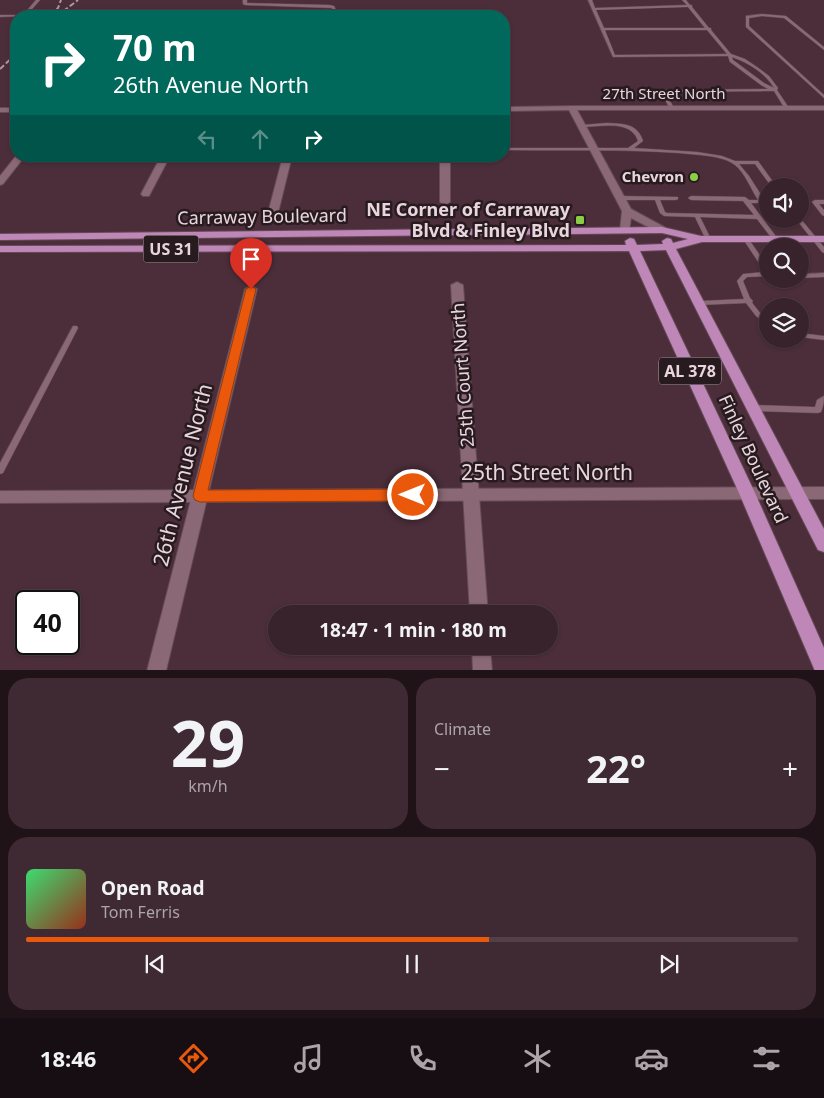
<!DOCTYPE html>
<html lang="en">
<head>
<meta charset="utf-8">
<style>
  :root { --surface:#38222c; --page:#3f2a34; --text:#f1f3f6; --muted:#aba4a9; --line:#523f48; --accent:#ea580c }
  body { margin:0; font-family:"Noto Sans",sans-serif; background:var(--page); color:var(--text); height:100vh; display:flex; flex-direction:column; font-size:19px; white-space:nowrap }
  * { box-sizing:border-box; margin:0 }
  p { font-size:16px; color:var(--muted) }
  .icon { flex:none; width:28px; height:28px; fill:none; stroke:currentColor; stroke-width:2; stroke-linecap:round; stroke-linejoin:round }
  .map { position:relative; height:670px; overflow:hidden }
  .sheet { display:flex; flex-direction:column; gap:8px; padding:8px; background:#1f1318; flex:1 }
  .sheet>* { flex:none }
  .banner { position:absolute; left:10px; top:10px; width:500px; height:152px; border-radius:20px; box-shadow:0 1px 4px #0004,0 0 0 1px var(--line); background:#00695c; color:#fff; overflow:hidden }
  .buttons { position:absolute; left:759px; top:178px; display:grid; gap:10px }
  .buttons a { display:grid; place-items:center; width:50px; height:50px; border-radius:50%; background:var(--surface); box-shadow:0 1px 4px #0004,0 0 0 1px var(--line); font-size:25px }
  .speed { position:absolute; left:15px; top:590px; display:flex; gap:10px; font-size:25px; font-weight:700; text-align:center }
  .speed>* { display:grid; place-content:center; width:65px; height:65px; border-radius:50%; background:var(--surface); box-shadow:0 1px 4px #0004,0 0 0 1px var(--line); line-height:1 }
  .speed .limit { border:2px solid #111; border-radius:8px; background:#fff; color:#111 }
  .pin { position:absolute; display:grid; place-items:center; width:42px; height:42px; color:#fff; margin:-51px -21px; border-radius:50% 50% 50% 0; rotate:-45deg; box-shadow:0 0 5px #0007 }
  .pin .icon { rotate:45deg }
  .me { position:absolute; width:55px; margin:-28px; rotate:270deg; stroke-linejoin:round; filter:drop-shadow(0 0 4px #0008) }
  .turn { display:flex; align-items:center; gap:18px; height:105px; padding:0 20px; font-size:22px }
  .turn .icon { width:65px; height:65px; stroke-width:2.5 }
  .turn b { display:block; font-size:35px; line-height:42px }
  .lanes { display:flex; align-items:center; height:48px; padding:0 20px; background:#0003; justify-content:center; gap:25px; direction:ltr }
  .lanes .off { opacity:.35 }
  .big { font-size:38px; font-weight:700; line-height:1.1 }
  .sheet .widget { flex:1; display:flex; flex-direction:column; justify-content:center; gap:8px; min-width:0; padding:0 18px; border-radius:20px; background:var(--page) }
  .sheet .dial { align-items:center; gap:0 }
  .dial b { font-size:65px; line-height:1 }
  .song { display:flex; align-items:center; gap:15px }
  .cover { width:60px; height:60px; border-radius:8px; background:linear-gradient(135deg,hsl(140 70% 55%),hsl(10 70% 35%)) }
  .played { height:5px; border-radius:2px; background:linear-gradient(90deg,var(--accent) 60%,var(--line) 60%) }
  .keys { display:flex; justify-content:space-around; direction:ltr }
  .heat { display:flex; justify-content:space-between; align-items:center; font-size:28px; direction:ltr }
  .sheet .tiles { flex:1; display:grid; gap:8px; grid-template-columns:1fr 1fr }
  .widget:last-child { grid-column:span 2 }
  .trip { position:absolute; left:268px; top:605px; width:290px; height:50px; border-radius:25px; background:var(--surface); box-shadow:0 1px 4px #0004,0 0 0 1px var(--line); font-weight:700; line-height:50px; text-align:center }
  .tab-bar { display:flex; height:80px; justify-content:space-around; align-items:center; background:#160e12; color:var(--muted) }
  .tab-bar .icon { width:35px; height:35px }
  .tab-bar .active { color:var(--accent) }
  .tab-bar b { font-size:22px; color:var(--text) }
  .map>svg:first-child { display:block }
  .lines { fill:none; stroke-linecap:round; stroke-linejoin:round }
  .service-casing { stroke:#644b56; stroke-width:1 }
  .minor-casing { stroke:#644b56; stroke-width:2 }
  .tertiary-casing { stroke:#644b56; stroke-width:2 }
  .primary-casing { stroke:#644b56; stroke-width:2 }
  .service { fill:#8a6876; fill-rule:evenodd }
  .minor { fill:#8a6876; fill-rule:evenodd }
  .tertiary { fill:#8a6876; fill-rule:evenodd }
  .primary { fill:#be87b8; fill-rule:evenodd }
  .rail { stroke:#af98a1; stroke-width:2; stroke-dasharray:5.5 2.5; stroke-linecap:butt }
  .route { fill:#ea580c; stroke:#983908 }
  .poi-dot { fill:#8bce46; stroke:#281b20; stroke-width:2 }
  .labels { text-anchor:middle; stroke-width:5; stroke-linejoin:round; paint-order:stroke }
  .far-street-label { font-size:15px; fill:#e9d6dd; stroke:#281b20 }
  .far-poi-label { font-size:15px; font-weight:bold; fill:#e9d6dd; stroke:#281b20; text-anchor:end }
  .shield { fill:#281b20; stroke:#af9ea4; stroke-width:1 }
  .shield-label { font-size:16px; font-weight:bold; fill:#e9d6dd }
  .poi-label { font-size:18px; font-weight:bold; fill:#e9d6dd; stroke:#281b20; text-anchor:end }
  .street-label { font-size:18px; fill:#e9d6dd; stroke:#281b20 }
  .near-street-label { font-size:21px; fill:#e9d6dd; stroke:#281b20 }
</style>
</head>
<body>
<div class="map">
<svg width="824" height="671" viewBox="0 0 824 671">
  <rect width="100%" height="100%" fill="#4b2e3a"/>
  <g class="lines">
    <defs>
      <path id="service" d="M36 0H40L26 16 0 17V15H23Z
        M243 0H247V3L329 5 334 6 336 10 330 16H326L332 10V8L245 5 243 4Z
        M588 0H592L595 8 687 5 682 0H686L690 5H692V7L709 28H711V30L731 54 745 59 757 67 769 76 778 88 777 90 789 108 785 109 774 91 665 92 674 108 670 109 661 92 662 90 768 89 761 85 730 62 728 56 613 57ZM688 7 705 28H604L596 10ZM605 30H707L727 54 615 55ZM732 57C749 63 765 73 774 88L764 83 733 60Z
        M762 14 786 16 824 47V50L784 18 762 16 749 18V26L824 95V98L746 27V16Z
        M607 123C624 124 637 123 643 141L634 148 697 152 722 156 735 161H758L776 186H771L755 164H739L749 176 765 201 762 203H751L778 239 775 241 773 240 757 219 700 217 711 239 708 241 706 240 695 217 664 216 660 213 655 200H620L617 198 620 196 678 197V199L676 200H660L665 212 667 213 754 215 743 201 691 200 688 198 691 196 745 197 749 200H758C751 189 745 173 735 165 723 155 695 155 679 153 621 149 562 151 504 150V148H628L638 141C631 119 600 127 582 127L580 126 582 125Z
        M815 200H824V204H819L824 210V216L822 215 812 202Z
        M800 218 824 247V253L822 252 796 219H800Z
        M746 237 748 238 768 267V276L747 277 743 281 750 298 753 301 752 302 753 304 761 314 768 319V325L756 316 746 303 700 305 697 303 700 301 744 299 737 281 743 274 765 272 743 239Z
        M824 273V277L800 278V274Z
        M73 326H77L78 328 3 473 0 474V463Z
        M800 333 824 336V340L800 337Z
        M824 396C824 402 823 407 821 412L818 413 755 411 752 410 751 408 752 406 755 405 815 407 817 400Z"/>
      <path id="minor" d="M569 106H824V110H569Z
        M16 156H25L3 184 0 185V176Z
        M161 156H170L149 196H143L141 194Z
        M283 156H292L278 213 273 216 268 213Z
        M440 156H450V202L445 205 440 202Z
        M457 282 463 285 488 614H470L451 285Z
        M251 286 257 289 166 671H147L245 289Z
        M472 646H490L492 671H473Z"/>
      <path id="tertiary" d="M575 106 631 209 666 228 667 230 666 232H658L631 218 629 232H621L620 230 622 211 569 110 504 111V107Z
        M0 108H16V112H0Z
        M824 487V499L0 503V491Z"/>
      <path id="primary" d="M662 227 701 236H824V242H702L676 249 824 529V552L818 550 666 250 640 251 755 493 824 648V671H815L739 493 629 251 0 252V246L626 245 625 241 630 238 634 239 637 245 663 244 662 241 667 238 671 239 673 243 688 239 662 233 0 240V234Z"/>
    </defs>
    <use href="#service" class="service-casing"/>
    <use href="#minor" class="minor-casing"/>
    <use href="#tertiary" class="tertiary-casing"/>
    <use href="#primary" class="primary-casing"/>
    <use href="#service" class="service"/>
    <use href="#minor" class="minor"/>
    <use href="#tertiary" class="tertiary"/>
    <use href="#primary" class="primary"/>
    <path class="rail" d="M51 16 58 8 61 0
      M57 16 78 0
      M0 69 16 54"/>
  </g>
  <path class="route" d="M251 286 256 289 208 490 413 489 418 491 420 495 418 499 413 501 200 502 195 500 193 496 246 289Z"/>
  <g class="poi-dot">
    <circle cx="694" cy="177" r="5"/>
    <rect x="575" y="215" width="10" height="10" rx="2.5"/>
  </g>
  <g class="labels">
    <g class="far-street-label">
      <text x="664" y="99">27th Street North</text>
    </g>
    <g class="far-poi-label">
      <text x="684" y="182">Chevron</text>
    </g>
    <g class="shield">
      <rect x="143.5" y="235.5" width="55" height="27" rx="4"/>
      <rect x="659" y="357.5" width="62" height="27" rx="4"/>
    </g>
    <g class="shield-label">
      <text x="171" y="255">US 31</text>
      <text x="690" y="377">AL 378</text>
    </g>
    <g class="poi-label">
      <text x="570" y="216">NE Corner of Carraway<tspan x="570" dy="21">Blvd &amp; Finley Blvd</tspan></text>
    </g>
    <g class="street-label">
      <text transform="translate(262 217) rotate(-1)" y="6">Carraway Boulevard</text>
      <text transform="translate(463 375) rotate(-94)" y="6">25th Court North</text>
      <text transform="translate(753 459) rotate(65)" y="6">Finley Boulevard</text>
    </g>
    <g class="near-street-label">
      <text x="547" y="480">25th Street North</text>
      <text transform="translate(183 475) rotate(-76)" y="7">26th Avenue North</text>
    </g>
  </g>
</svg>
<div class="buttons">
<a><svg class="icon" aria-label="sound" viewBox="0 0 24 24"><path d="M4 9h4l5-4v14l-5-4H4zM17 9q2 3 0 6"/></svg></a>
<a><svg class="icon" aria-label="search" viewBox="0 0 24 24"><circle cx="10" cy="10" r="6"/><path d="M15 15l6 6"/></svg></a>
<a><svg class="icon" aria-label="layers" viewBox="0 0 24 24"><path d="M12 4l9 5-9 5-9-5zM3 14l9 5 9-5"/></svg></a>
</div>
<div class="speed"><div class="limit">40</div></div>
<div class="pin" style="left:251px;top:289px;background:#d93025"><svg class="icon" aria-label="arrive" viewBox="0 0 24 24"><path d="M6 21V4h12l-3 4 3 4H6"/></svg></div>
<svg class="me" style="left:413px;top:495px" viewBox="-20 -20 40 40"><circle r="17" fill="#ea580c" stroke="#fff" stroke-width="3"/><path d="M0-11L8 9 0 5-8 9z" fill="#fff"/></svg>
<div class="trip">18:47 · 1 min · 180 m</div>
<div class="banner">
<div class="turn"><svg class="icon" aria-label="right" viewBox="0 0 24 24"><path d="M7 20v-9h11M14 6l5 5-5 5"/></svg><div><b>70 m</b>26th Avenue North</div></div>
<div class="lanes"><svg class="icon off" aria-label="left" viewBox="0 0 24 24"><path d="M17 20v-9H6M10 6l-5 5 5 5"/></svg><svg class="icon off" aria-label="ahead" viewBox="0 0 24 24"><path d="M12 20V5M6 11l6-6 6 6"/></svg><svg class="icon" aria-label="right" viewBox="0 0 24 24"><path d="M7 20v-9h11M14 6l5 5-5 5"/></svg></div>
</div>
</div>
<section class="sheet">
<div class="tiles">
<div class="widget dial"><b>29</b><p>km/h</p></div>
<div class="widget"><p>Climate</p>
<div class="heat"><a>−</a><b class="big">22°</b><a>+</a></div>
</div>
<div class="widget">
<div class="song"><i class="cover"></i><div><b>Open Road</b><p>Tom Ferris</p></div></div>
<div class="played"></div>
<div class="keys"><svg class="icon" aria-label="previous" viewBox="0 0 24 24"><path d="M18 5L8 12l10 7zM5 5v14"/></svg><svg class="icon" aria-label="pause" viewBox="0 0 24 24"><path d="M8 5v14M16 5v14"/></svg><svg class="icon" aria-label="next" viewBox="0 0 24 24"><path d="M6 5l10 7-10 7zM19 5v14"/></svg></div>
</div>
</div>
</section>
<nav class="tab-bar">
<b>18:46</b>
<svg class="icon active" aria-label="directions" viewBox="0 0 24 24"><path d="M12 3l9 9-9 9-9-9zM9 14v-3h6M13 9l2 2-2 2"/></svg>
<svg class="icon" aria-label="music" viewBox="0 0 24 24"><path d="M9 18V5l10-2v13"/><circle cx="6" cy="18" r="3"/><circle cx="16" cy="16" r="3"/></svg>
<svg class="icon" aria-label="phone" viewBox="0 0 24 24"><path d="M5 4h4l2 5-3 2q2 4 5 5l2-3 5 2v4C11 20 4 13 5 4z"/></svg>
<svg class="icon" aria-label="climate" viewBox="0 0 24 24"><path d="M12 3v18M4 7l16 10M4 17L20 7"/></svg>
<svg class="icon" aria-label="car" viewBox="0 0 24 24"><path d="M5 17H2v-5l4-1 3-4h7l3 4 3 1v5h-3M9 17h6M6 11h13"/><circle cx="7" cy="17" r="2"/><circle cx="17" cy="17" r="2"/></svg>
<svg class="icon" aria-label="filters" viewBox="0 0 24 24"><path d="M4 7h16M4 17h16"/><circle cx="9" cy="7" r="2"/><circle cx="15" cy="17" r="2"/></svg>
</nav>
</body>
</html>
